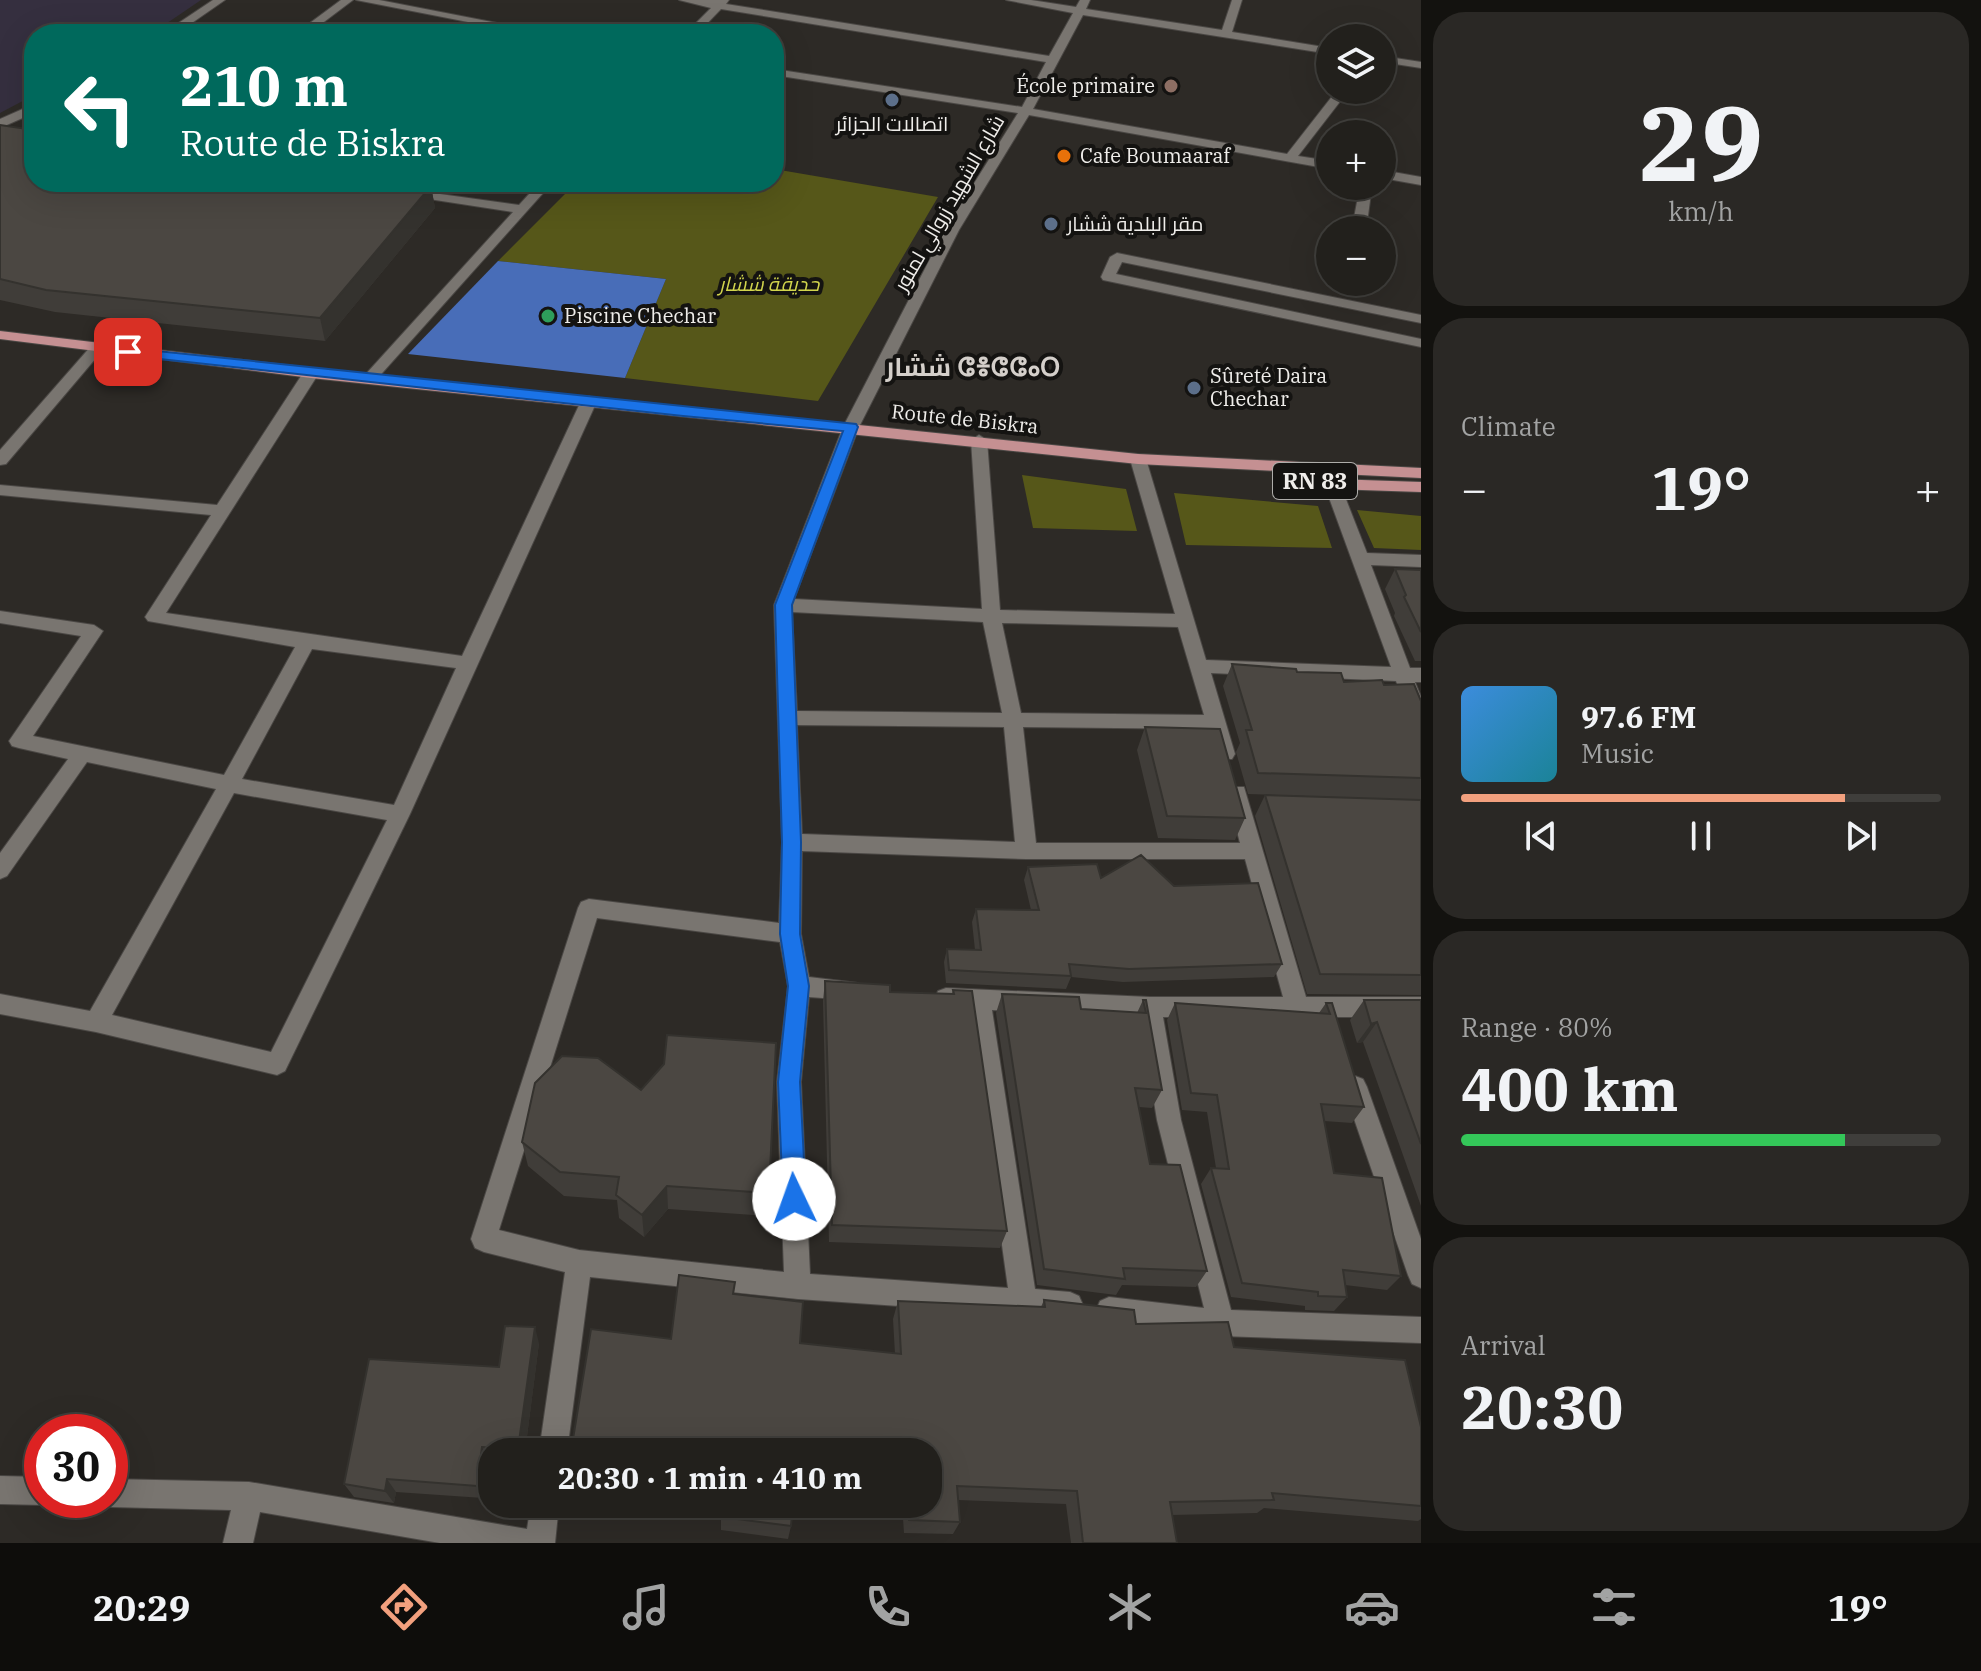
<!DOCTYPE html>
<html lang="en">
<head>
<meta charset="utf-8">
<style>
  :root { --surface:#22201c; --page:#2a2825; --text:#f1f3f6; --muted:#a2a3a3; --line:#3f3e3b; --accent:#f2a07e }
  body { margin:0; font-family:"IBM Plex Serif",Cairo,"Noto Sans Tifinagh",serif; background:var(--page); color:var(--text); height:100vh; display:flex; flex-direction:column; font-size:30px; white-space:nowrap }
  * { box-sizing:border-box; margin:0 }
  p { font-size:26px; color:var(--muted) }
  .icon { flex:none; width:44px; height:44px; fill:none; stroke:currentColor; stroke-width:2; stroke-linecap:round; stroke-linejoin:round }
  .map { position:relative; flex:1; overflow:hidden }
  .panel { display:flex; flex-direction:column; gap:12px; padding:12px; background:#13120f; width:560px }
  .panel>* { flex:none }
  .hud { position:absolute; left:24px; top:24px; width:760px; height:168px; border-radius:32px; box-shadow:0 8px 32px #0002,0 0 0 2px var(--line); background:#00695c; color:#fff; overflow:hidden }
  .buttons { position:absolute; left:1316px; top:24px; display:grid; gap:16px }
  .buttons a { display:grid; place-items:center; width:80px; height:80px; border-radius:50%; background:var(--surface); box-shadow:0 8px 32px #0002,0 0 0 2px var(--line); font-size:40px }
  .speed { position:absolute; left:24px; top:1414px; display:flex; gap:16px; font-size:40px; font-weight:700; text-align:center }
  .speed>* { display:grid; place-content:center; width:104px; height:104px; border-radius:50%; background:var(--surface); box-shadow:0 8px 32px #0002,0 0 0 2px var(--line); line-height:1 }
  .speed .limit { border:12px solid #d22; background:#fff; color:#111 }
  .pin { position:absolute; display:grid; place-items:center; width:68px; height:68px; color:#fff; margin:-34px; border-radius:16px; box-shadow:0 4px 12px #0006 }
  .me { position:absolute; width:88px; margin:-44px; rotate:357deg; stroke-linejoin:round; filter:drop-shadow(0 0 6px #0008) }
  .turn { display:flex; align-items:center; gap:28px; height:168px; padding:0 24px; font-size:36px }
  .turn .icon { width:104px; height:104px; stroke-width:2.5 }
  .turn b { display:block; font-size:56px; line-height:68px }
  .big { font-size:60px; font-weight:800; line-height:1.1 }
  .panel .tile { flex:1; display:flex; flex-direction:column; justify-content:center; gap:12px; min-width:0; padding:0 28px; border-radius:32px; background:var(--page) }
  .panel .dial { align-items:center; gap:0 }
  .dial b { font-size:104px; line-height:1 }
  .song { display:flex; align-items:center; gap:24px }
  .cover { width:96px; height:96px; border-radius:12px; background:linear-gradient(135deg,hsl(210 70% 55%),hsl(190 70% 35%)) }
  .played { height:8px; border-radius:4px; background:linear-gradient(90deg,var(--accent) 80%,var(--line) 80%) }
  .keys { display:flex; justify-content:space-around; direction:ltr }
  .heat { display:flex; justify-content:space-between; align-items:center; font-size:44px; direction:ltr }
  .charge { height:12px; border-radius:6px; background:linear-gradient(90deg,#34c759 80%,var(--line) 0) }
  .trip { position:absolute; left:478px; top:1438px; width:464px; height:80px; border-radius:32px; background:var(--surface); box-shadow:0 8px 32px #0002,0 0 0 2px var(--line); font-weight:800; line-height:80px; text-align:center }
  .tabs { display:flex; height:128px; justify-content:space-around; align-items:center; background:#0e0d0b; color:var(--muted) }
  .tabs .icon { width:56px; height:56px }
  .tabs .active { color:var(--accent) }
  .tabs b { font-size:36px; color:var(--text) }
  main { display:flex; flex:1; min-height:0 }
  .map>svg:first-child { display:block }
  .education { fill:#352f3f }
  .green { fill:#565719 }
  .water { fill:#486db8 }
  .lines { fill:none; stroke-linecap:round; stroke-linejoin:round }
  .minor-casing { stroke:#4a4744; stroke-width:2 }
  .major-casing { stroke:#4a4744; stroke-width:2 }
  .minor { fill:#797570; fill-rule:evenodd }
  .major { fill:#c59092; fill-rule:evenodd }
  .wall { fill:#403d39 }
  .shaded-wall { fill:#34322e }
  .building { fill:#4b4742; stroke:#34322e; stroke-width:2 }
  .route { fill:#1a73e8; stroke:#114b97; stroke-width:2 }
  .education-dot { fill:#8d6e63; stroke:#141311; stroke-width:3 }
  .service-dot { fill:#5c6f8a; stroke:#141311; stroke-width:3 }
  .food-dot { fill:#e8710a; stroke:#141311; stroke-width:3 }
  .leisure-dot { fill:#2e9e5b; stroke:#141311; stroke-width:3 }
  .labels { text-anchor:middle; stroke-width:8; stroke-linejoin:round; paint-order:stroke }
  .far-poi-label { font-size:20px; fill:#efedea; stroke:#141311; text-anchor:start }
  .far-street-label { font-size:20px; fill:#efedea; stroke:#141311 }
  .far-park-label { font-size:20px; font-style:italic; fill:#d2d54d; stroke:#141311 }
  .shield { fill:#141311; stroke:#adaca9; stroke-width:2 }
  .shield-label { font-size:22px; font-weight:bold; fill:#efedea }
  .far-district-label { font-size:26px; font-weight:bold; fill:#d4cfca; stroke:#141311 }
</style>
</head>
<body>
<main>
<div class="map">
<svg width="1421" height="1543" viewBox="0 0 1421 1543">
  <rect width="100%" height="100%" fill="#2d2a26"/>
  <path class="education" d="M0 0H201L151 34H34V95L0 113Z"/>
  <path class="green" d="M774 169 938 197 818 401 625 378 666 279 498 261 577 182H774Z
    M1022 475 1126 489 1137 531 1033 528Z
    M1174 493 1318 506 1332 548 1186 545Z
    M1357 510 1421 516V550L1374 548Z"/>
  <path class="water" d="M498 261 666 279 625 378 408 354Z"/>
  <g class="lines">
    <defs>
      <path id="minor" d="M213 0H225L176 34H162Z
        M341 0H353L308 34H295Z
        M356 0H379L553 34H529Z
        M679 0H729L726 4 1049 56 1073 13 1006 0H1031L1076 7 1080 0H1090L1086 9 1222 30 1232 0H1242L1232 32 1330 48V54L1083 15 1033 109 1287 154 1337 90H1349L1298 156 1330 161V169L1029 115 959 230 859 427 794 599 982 609 971 440 979 435 987 440 1000 610 1175 614 1130 459 1138 454 1146 459 1206 660 1391 667 1324 484 1326 480H1338L1340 484 1367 553 1421 555V567L1371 565 1410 668H1421V682H1415L1421 697V730L1414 728 1411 723 1396 681 1211 673 1235 754 1232 759H1218L1208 729 1023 727 1036 843H1240L1227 793 1230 787H1244L1306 997H1421V1017H1163L1181 1120 1231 1310 1421 1317V1343L1221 1336 1109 1323 1100 1319 1096 1310 1100 1301 1109 1297 1204 1308 1157 1120 1140 1017 992 1010 1035 1289 1070 1292 1079 1296 1083 1305 1079 1314 1070 1318 798 1299 590 1277 567 1452H539L565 1272 484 1252 475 1248 471 1239 578 908 581 902 589 899 779 923 782 842 774 605 843 427 945 230 1018 113 774 75V69L1022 107 1046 62 721 9 697 34H685L711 8ZM792 612 983 622 1002 713 797 711ZM1002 623 1178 627 1204 715 1021 713ZM797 725 1004 727 1015 842 802 834ZM802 851 1026 859H1245L1283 997H1150L946 988 938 991 935 998 938 1005 969 1009 1008 1288 810 1274 801 1082 809 997 850 1000 858 997 861 990 858 983 809 977 801 934ZM597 918 780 942 788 986 777 1082 784 1272 579 1250 499 1230Z
        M1382 56 1421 62V68L1382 62Z
        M34 104V113L0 128V119Z
        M1382 170 1421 177V185L1382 178Z
        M540 182H553L375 381H365V375L513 212 409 196 402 192 404 189 519 205Z
        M1360 186H1372L1367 223 1360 227 1353 223Z
        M1117 253 1421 315V323L1122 262 1116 274 1421 339V347L1103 280 1101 277 1110 257Z
        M97 344 102 345V351L6 464 0 465V450L92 345Z
        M311 368 319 373 166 613 462 656 581 401 589 396 597 401 410 814 285 1071 277 1075 96 1032 0 1014V994L90 1011 216 789 87 762 7 876 0 879V853L68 759 19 748 12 746 9 741 81 636 0 623V611L94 625 103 631 33 736 224 775 295 647 148 621 145 617 211 515 0 495V485L217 505 303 373ZM312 649 456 668 394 805 242 779ZM234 793 387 820 271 1052 112 1015Z
        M1355 1076 1363 1079 1367 1087 1421 1239V1288L1412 1284 1408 1275 1343 1087 1347 1079Z
        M0 1476 42 1477V1500L52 1501 42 1505 0 1504Z
        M110 1479 249 1482 527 1529 531 1504H559L555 1543H440L260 1512 253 1543H223L231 1510 110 1507 99 1500H110Z"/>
      <path id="major" d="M0 331 311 368 1138 454 1421 468V478L1138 464 311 378 0 339Z
        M1305 474 1332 479 1421 482V492L1332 489 1299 483 1297 479 1299 475Z"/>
    </defs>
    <use href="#minor" class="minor-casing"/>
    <use href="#major" class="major-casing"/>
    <use href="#minor" class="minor"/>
    <use href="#major" class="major"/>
  </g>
  <path class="wall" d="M0 125 431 186 435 208 325 341 55 312 0 300Z
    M1395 569 1421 570V661H1415L1394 616 1395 613 1385 589Z
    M1232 664 1297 672 1344 682 1384 685 1421 701V800L1248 794 1236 752 1240 743 1223 686Z
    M1145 727 1245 818 1235 840 1158 838 1137 750Z
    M1265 795 1421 800V995L1307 994 1255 816Z
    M1028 867 1101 878 1174 886 1282 964 1274 977 1123 982 1071 977 1066 989 946 983 944 962 947 949 975 950 972 922 976 909 1031 910 1024 880Z
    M825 981 890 992 952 994 953 990 1007 1231 1000 1248 829 1242 823 1001Z
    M1002 994 1081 1009 1137 1013 1143 1000 1162 1090 1152 1108 1139 1107 1150 1164 1207 1271 1196 1287 1122 1285 1116 1295 1037 1285 996 1013Z
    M1364 1000H1421V1206L1363 1042 1357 1043 1350 1020Z
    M1175 1003 1319 1013 1326 1003 1364 1107 1352 1123 1324 1121 1334 1173 1401 1276 1387 1290 1345 1285 1347 1297 1334 1311 1305 1310V1306L1231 1297 1201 1184 1211 1168H1216L1207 1112 1182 1110 1167 1020Z
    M522 1142 769 1193 767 1216 668 1209 644 1237 619 1218 617 1200 564 1196 528 1166Z
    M734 1295 800 1343 895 1354 893 1319 898 1301 1041 1307 1044 1300 1136 1324 1234 1347 1421 1427V1519L1418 1521 1264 1508 1257 1513 1172 1515 1177 1543H1071L1066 1504 958 1500 960 1522 953 1534 904 1533 902 1504H928V1452H574L572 1445 671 1339Z
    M539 1343 525 1452H492V1460H488L483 1498 396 1492 394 1503 354 1497 344 1484 499 1367Z
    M721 1517 791 1526 788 1539 721 1530Z"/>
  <path class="shaded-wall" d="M431 186 435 208 325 341 320 318Z
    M1377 1022 1363 1042 1357 1043 1371 1024Z
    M667 1186 668 1209 644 1237 642 1215Z
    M535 1327 539 1343 525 1452H520L518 1449Z
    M482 1447 488 1460 483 1498 477 1486Z
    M387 1479 396 1492 394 1503 385 1491Z"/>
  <path class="building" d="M0 125 34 130V182H403L431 186 320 318 46 290 0 279Z
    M1395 569 1421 570V632L1404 597 1406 595Z
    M1232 664 1296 669 1297 672 1341 673 1344 682 1382 680 1384 685 1414 684 1421 701V778L1258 773 1246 730H1252Z
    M1145 727 1220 729 1245 818 1167 816Z
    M1265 795 1421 800V975L1320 974Z
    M1141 855 1174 886 1258 883 1282 964 1129 969 1069 964 1071 976 949 970 947 949 981 950 976 909 1039 910 1028 867 1097 864 1101 878Z
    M825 981 890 985V992L954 994 953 990 972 991 1007 1231 832 1225Z
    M1002 994 1079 997 1081 1009 1146 1013 1143 1000H1146L1162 1090 1135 1088 1150 1164 1180 1165 1207 1271 1123 1268 1125 1279 1044 1269Z
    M1364 1000H1421V1144L1377 1022 1371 1024Z
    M1175 1003 1330 1014 1326 1003H1332L1364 1107 1321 1104 1334 1173 1382 1178 1401 1276 1343 1270 1347 1297 1318 1296V1292L1242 1283 1211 1168 1229 1169 1217 1095 1191 1093Z
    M667 1035 776 1043 769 1193 667 1186 642 1215 616 1195 619 1177 560 1172 522 1142 535 1083 562 1056 598 1058 641 1090 664 1064Z
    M679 1275 735 1282 733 1294 803 1302 800 1343 901 1354 898 1301 1045 1307 1044 1300 1134 1310 1136 1324 1228 1322 1234 1347 1405 1360 1421 1427V1506L1272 1493 1274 1500 1170 1502 1177 1543H1083L1077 1491 957 1486 960 1522 909 1520V1504H928V1452H626L572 1445 591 1329 671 1339Z
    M505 1326 535 1327 518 1449 482 1447 477 1486 387 1479 385 1491 344 1484 369 1359 499 1367Z
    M723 1504H793L791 1526 721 1517Z"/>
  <path class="route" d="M128 348 856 424 858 427 792 605 801 842 800 934 809 986 800 1082 806 1199 802 1207 794 1210 786 1207 783 1199 778 1082 788 986 780 934 782 842 775 605 843 431 683 416 123 355V349Z"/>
  <circle class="education-dot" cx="1171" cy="86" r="8"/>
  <g class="service-dot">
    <circle cx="892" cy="100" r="8"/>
    <circle cx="1051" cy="224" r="8"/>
    <circle cx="1194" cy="388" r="8"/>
  </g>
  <circle class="food-dot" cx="1064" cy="156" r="8"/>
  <circle class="leisure-dot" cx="548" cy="316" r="8"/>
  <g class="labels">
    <g class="far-poi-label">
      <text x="1155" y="93" text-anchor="end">École primaire</text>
      <text x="892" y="131" text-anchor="middle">اتصالات الجزائر</text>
      <text x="1080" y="163">Cafe Boumaaraf</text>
      <text x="1067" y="231">مقر البلدية ششار</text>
      <text x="564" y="323">Piscine Chechar</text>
      <text x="1210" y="383">Sûreté Daira<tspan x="1210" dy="23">Chechar</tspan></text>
    </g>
    <g class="far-street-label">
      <text transform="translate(949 203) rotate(-60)" y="7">شارع الشهيد زروالي لمنور</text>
      <text transform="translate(965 419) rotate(6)" y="7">Route de Biskra</text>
    </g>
    <g class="far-park-label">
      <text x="769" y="291">حديقة ششار</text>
    </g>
    <rect class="shield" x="1273" y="463" width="84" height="36" rx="6"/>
    <g class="shield-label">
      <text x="1315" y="489">RN 83</text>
    </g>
    <g class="far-district-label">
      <text x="973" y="376">ششار ⵛⴻⵛⵛⴰⵔ</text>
    </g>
  </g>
</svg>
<div class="buttons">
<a><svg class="icon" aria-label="layers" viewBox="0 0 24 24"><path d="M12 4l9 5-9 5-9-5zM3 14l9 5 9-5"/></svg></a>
<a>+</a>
<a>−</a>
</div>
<div class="speed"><div class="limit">30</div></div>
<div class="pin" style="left:128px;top:352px;background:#d93025"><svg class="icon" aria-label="arrive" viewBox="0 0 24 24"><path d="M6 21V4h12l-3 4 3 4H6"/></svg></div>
<svg class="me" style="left:794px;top:1199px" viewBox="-20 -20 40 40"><circle r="19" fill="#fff"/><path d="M0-13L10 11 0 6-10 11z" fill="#1a73e8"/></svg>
<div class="trip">20:30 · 1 min · 410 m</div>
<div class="hud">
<div class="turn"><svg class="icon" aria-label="left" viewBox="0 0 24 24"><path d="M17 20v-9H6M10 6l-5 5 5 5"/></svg><div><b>210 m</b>Route de Biskra</div></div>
</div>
</div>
<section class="panel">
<div class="tile dial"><b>29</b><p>km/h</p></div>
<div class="tile"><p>Climate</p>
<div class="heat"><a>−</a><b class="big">19°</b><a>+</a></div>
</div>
<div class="tile">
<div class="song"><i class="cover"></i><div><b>97.6 FM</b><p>Music</p></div></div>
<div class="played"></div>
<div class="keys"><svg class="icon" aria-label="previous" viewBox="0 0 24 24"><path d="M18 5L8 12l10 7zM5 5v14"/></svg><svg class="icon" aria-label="pause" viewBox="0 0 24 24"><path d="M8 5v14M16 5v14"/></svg><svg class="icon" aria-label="next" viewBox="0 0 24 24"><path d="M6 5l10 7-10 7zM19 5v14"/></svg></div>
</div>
<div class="tile"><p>Range · 80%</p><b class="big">400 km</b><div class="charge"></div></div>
<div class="tile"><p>Arrival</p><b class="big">20:30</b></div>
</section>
</main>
<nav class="tabs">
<b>20:29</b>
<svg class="icon active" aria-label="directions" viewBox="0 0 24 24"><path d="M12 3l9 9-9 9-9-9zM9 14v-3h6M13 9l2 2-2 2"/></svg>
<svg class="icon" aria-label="music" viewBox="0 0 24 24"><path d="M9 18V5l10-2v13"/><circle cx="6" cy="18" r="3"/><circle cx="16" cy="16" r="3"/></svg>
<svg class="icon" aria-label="phone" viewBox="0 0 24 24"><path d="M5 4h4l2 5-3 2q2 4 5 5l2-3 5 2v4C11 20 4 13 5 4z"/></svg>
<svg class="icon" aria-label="climate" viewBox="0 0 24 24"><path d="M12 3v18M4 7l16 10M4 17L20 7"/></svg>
<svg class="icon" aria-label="car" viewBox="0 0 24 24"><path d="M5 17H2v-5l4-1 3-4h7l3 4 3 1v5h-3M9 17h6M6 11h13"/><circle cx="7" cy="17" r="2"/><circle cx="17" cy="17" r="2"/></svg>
<svg class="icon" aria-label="filters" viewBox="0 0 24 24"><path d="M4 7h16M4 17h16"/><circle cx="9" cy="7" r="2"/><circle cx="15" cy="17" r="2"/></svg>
<b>19°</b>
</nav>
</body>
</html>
